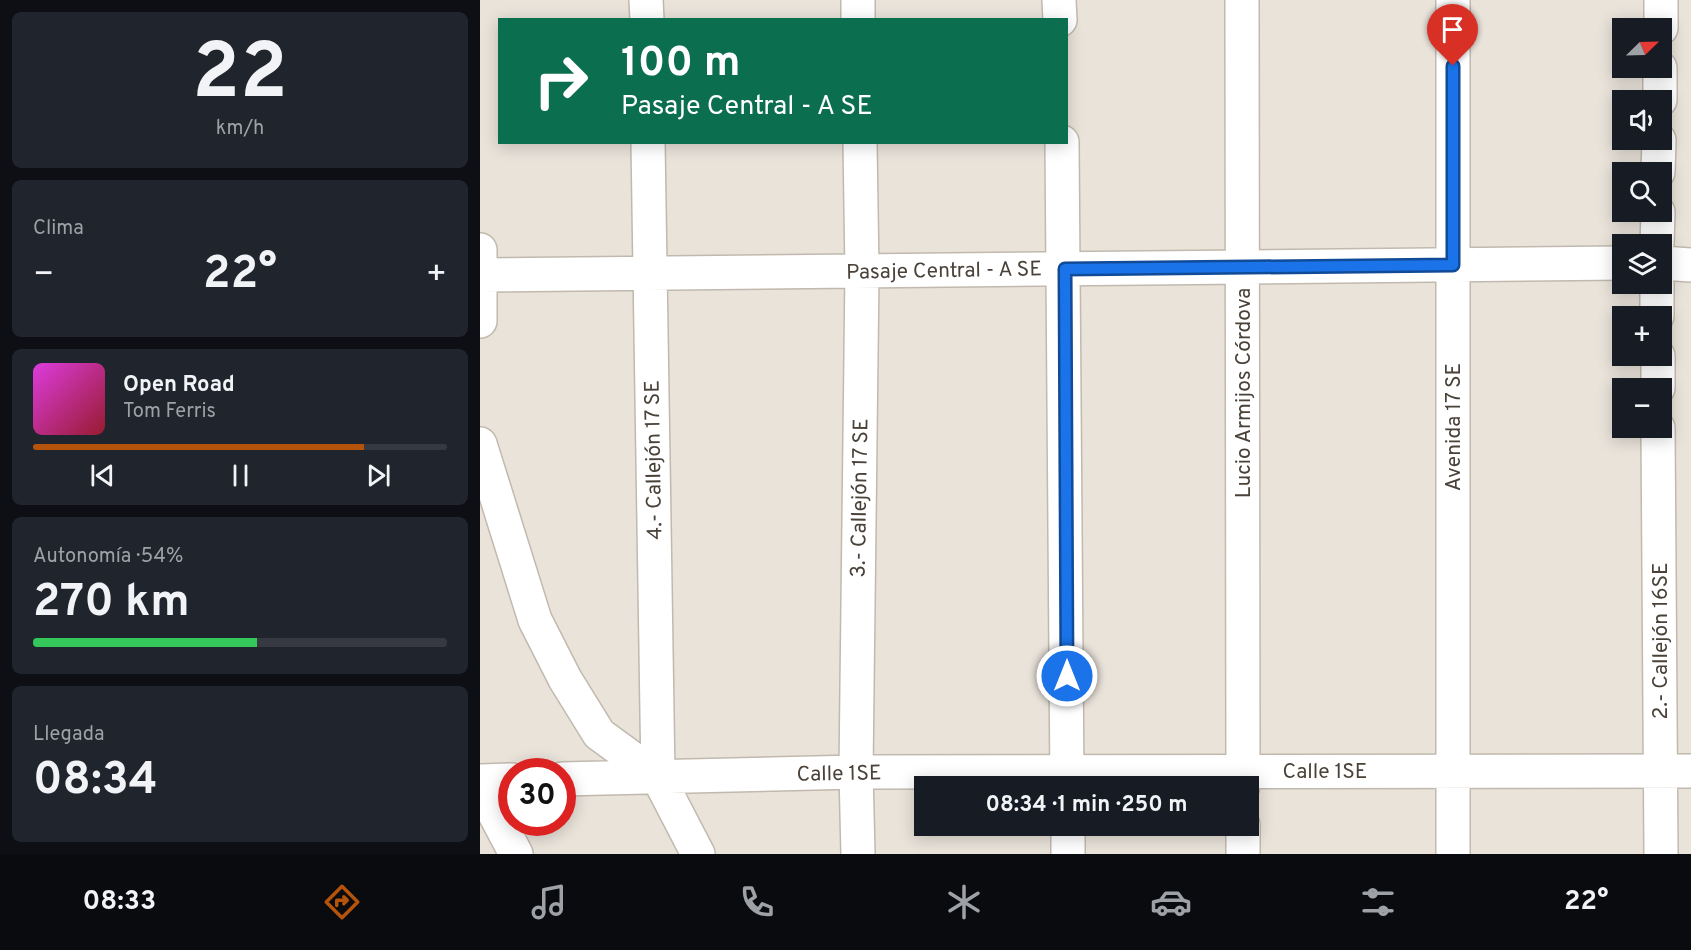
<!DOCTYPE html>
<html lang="es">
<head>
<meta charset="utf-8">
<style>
  :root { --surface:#171b24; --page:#20242c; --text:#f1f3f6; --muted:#9ea1a6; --line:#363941; --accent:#b45309 }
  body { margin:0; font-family:Overpass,sans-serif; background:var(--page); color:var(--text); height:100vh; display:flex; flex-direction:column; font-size:22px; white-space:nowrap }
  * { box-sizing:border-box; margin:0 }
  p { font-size:20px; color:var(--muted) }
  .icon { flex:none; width:33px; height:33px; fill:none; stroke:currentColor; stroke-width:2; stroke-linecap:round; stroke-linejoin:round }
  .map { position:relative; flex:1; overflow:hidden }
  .drawer { display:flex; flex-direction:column; gap:12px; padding:12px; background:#0d0f14; width:480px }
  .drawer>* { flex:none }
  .top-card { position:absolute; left:18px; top:18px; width:570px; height:126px; border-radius:0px; box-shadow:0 3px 15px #0003; background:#0b6e4f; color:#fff; overflow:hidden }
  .needle { width:39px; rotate:67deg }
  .fabs { position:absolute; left:1132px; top:18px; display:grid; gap:12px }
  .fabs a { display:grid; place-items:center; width:60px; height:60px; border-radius:0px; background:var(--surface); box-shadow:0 3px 15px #0003; font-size:30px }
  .speed { position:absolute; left:18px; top:758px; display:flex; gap:12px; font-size:30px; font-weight:700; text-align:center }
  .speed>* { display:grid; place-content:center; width:78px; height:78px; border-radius:50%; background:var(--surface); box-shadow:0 3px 15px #0003; line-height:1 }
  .speed .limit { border:9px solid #d22; background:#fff; color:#111 }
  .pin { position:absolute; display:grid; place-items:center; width:51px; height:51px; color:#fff; margin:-62px -26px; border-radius:50% 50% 50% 0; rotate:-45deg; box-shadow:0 0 6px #0007 }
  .pin .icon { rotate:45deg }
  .me { position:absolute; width:66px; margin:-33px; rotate:0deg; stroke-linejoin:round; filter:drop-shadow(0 0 4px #0008) }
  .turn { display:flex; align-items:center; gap:21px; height:126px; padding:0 24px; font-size:27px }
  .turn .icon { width:78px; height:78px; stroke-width:2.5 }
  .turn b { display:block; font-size:42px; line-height:51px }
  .big { font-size:45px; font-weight:700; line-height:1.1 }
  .drawer .card { flex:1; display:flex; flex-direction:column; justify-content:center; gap:9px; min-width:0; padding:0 21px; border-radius:9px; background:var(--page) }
  .drawer .dial { align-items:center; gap:0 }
  .dial b { font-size:78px; line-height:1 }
  .song { display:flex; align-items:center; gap:18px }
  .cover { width:72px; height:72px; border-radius:9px; background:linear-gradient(135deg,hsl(300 70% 55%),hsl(350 70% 35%)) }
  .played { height:6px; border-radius:3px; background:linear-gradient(90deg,var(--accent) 80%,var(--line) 80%) }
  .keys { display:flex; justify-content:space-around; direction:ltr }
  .heat { display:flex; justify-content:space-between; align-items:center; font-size:33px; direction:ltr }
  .charge { height:9px; border-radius:4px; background:linear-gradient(90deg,#34c759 54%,var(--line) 0) }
  .trip { position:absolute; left:434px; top:776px; width:345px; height:60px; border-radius:0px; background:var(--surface); box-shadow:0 3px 15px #0003; font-weight:700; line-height:60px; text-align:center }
  .menu { display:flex; height:96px; justify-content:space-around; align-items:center; background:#090b0e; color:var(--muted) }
  .menu .icon { width:42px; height:42px }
  .menu .on { color:var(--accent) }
  .menu b { font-size:27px; color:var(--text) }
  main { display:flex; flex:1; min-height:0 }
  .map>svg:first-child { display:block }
  .residential { fill:#e9e3da; fill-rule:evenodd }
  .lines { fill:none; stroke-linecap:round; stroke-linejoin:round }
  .minor-casing { stroke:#c1b9ae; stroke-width:36 }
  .minor { stroke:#fff; stroke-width:33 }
  .route-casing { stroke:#114b97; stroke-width:15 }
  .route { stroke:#1a73e8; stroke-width:10 }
  .labels { text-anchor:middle; stroke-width:6; stroke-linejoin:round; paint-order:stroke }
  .street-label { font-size:21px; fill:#4a4239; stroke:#fff }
</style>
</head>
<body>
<main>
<section class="drawer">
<div class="card dial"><b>22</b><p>km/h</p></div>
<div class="card"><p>Clima</p>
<div class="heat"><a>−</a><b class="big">22°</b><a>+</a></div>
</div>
<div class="card">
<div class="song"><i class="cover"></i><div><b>Open Road</b><p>Tom Ferris</p></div></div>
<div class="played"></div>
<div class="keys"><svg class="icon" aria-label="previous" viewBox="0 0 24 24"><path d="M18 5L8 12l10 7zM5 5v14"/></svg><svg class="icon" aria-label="pause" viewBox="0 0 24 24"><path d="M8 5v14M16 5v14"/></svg><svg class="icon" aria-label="next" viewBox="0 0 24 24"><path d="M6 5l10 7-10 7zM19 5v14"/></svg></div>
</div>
<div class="card"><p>Autonomía · 54%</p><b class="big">270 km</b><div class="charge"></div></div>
<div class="card"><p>Llegada</p><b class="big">08:34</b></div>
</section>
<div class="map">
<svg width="1211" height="854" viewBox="0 0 1211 854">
  <rect width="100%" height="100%" fill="#f5f2ec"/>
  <path class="residential" d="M0 0H1211V854H0ZM20 20H586V142H20ZM1143 28H1182V68H1143ZM1143 100H1182V140H1143ZM1143 172H1182V212H1143ZM1143 244H1182V284H1143ZM1143 316H1182V356H1143ZM1143 388H1182V428H1143ZM32 771H82V822H32ZM444 786H768V825H444Z"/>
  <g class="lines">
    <defs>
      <path id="minor" d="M166 0 167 20
        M378 0V20
        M579 0 580 20
        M762 0 763 786
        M973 0V854
        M1181 28V0
        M1180 100V68
        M168 142 178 777
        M582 142 587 786
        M1178 172 1179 140
        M1177 244 1178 212
        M0 250V321
        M1182 263 1211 265
        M0 275 1143 263
        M1177 284V316
        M1178 356V388
        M1178 428 1181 854
        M0 444 55 620 85 679 119 734 178 777 218 854
        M82 779 376 772 1211 771
        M0 781 32 780
        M0 786 36 854
        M588 825V854
        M378 854 376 772 382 271 380 142
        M763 854V825"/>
    </defs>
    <use href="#minor" class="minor-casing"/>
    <use href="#minor" class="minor"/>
  </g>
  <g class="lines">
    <defs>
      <path id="route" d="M587 676 585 269 973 265V66"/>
    </defs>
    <use href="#route" class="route-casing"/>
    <use href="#route" class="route"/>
  </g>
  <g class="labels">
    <g class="street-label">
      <text transform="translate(464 270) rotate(-1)" y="7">Pasaje Central - A SE</text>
      <text transform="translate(763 393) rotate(-90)" y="7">Lucio Armijos Córdova</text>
      <text transform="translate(973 427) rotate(-90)" y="7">Avenida 17 SE</text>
      <text transform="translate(173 460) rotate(-91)" y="7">4.- Callejón 17 SE</text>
      <text transform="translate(379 498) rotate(-89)" y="7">3.- Callejón 17 SE</text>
      <text transform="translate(1180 641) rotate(-90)" y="7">2.- Callejón 16SE</text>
      <text x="845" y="778">Calle 1SE</text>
      <text transform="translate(359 773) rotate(-1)" y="7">Calle 1SE</text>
    </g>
  </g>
</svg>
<div class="fabs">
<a><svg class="needle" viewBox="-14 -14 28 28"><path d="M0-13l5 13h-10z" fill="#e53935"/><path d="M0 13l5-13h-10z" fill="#9ea1a6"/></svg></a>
<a><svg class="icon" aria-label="sound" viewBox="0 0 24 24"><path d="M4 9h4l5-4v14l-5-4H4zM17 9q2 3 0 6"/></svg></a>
<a><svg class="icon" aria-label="search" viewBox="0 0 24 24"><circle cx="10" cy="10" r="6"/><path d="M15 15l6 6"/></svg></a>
<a><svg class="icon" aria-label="layers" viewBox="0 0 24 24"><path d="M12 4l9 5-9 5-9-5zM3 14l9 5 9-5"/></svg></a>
<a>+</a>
<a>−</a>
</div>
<div class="speed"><div class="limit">30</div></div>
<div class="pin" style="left:973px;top:66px;background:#d93025"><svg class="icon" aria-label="arrive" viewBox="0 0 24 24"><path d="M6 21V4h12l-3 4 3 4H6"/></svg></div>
<svg class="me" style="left:587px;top:676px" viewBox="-20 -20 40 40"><circle r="17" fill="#1a73e8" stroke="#fff" stroke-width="3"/><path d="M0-11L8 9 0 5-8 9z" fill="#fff"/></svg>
<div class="trip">08:34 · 1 min · 250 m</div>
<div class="top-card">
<div class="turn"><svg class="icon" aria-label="right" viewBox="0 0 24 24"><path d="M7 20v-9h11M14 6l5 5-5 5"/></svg><div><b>100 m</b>Pasaje Central - A SE</div></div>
</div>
</div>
</main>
<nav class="menu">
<b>08:33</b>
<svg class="icon on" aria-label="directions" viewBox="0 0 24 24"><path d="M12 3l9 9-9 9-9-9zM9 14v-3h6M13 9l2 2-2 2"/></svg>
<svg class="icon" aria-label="music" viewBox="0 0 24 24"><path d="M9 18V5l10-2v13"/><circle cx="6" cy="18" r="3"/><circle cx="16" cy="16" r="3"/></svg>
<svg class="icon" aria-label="phone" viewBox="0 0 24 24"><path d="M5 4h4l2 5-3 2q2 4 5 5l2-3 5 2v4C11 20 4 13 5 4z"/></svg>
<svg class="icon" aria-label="climate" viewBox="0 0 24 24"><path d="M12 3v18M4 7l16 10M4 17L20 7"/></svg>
<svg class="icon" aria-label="car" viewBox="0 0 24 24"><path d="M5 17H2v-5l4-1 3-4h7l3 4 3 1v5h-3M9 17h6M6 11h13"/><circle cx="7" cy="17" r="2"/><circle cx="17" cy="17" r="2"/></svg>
<svg class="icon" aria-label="filters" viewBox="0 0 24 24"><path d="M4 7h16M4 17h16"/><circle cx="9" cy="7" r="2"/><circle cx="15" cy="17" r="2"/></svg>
<b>22°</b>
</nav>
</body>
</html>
